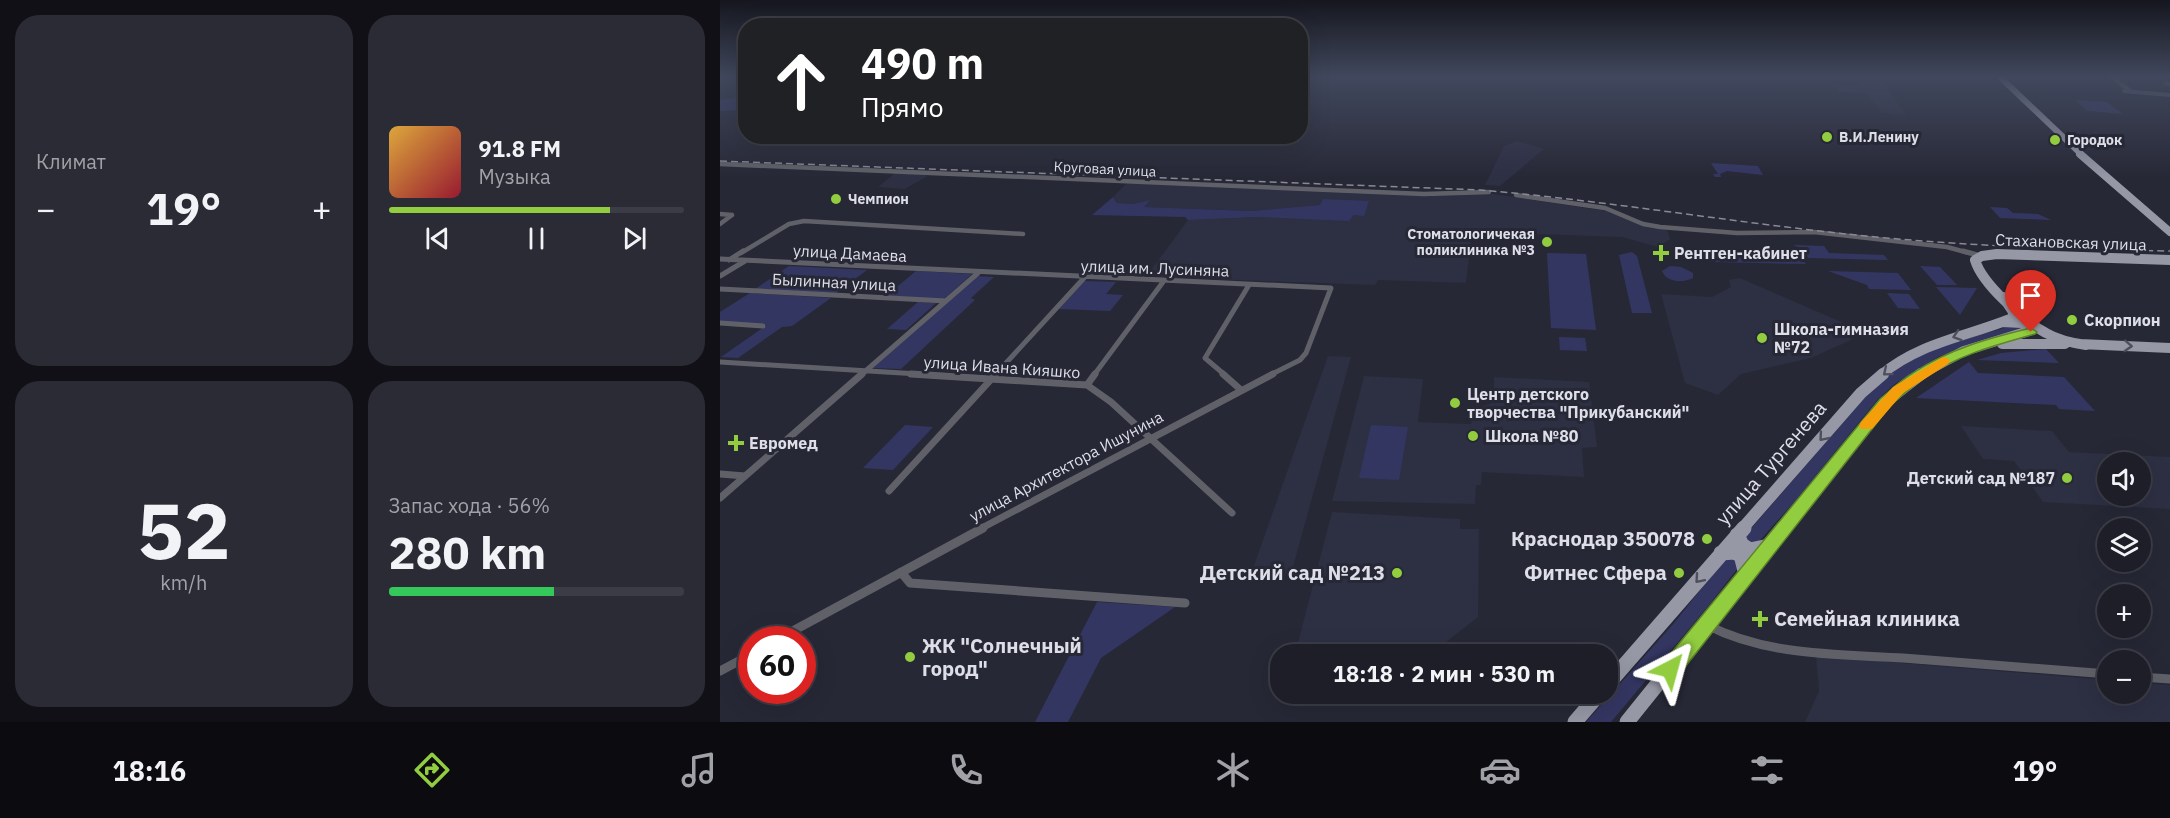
<!DOCTYPE html>
<html lang="ru">
<head>
<meta charset="utf-8">
<style>
  :root { --surface:#1d1e28; --page:#2a2b34; --text:#f1f3f6; --muted:#a0a2a8; --line:#3b3c45; --accent:#91cd3f }
  body { margin:0; font-family:"IBM Plex Sans",sans-serif; background:var(--page); color:var(--text); height:100vh; display:flex; flex-direction:column; font-size:22px; white-space:nowrap }
  * { box-sizing:border-box; margin:0 }
  p { font-size:20px; color:var(--muted) }
  .icon { flex:none; width:33px; height:33px; fill:none; stroke:currentColor; stroke-width:2; stroke-linecap:round; stroke-linejoin:round }
  .map { position:relative; flex:1; overflow:hidden }
  .panel { display:flex; flex-direction:column; gap:15px; padding:15px; background:#101016; width:720px }
  .panel>* { flex:none }
  .hud { position:absolute; left:18px; top:18px; width:570px; height:126px; border-radius:24px; box-shadow:0 6px 24px #0002,0 0 0 2px var(--line); background:#202124; color:#fff; overflow:hidden }
  .tools { position:absolute; left:1377px; top:452px; display:grid; gap:12px }
  .tools a { display:grid; place-items:center; width:54px; height:54px; border-radius:50%; background:var(--surface); box-shadow:0 6px 24px #0002,0 0 0 2px var(--line); font-size:30px }
  .speed { position:absolute; left:18px; top:626px; display:flex; gap:12px; font-size:30px; font-weight:700; text-align:center }
  .speed>* { display:grid; place-content:center; width:78px; height:78px; border-radius:50%; background:var(--surface); box-shadow:0 6px 24px #0002,0 0 0 2px var(--line); line-height:1 }
  .speed .limit { border:9px solid #d22; background:#fff; color:#111 }
  .pin { position:absolute; display:grid; place-items:center; width:51px; height:51px; color:#fff; margin:-62px -26px; border-radius:50% 50% 50% 0; rotate:-45deg; box-shadow:0 0 6px #0007 }
  .pin .icon { rotate:45deg }
  .me { position:absolute; width:66px; margin:-33px; rotate:39deg; stroke-linejoin:round; filter:drop-shadow(0 0 4px #0008) }
  .turn { display:flex; align-items:center; gap:21px; height:126px; padding:0 24px; font-size:27px }
  .turn .icon { width:78px; height:78px; stroke-width:2.5 }
  .turn b { display:block; font-size:42px; line-height:51px }
  .big { font-size:45px; font-weight:700; line-height:1.1 }
  .panel .tile { flex:1; display:flex; flex-direction:column; justify-content:center; gap:9px; min-width:0; padding:0 21px; border-radius:24px; background:var(--page) }
  .panel .dial { align-items:center; gap:0 }
  .dial b { font-size:78px; line-height:1 }
  .song { display:flex; align-items:center; gap:18px }
  .cover { width:72px; height:72px; border-radius:9px; background:linear-gradient(135deg,hsl(40 70% 55%),hsl(350 70% 35%)) }
  .played { height:6px; border-radius:3px; background:linear-gradient(90deg,var(--accent) 75%,var(--line) 75%) }
  .keys { display:flex; justify-content:space-around; direction:ltr }
  .heat { display:flex; justify-content:space-between; align-items:center; font-size:33px; direction:ltr }
  .charge { height:9px; border-radius:4px; background:linear-gradient(90deg,#34c759 56%,var(--line) 0) }
  .panel .tiles { flex:1; display:grid; gap:15px; grid-template-columns:repeat(2,1fr) }
  .trip { position:absolute; left:550px; top:644px; width:348px; height:60px; border-radius:24px; background:var(--surface); box-shadow:0 6px 24px #0002,0 0 0 2px var(--line); font-weight:700; line-height:60px; text-align:center }
  .dock { display:flex; height:96px; justify-content:space-around; align-items:center; background:#0c0c10; color:var(--muted) }
  .dock .icon { width:42px; height:42px }
  .dock .active { color:var(--accent) }
  .dock b { font-size:27px; color:var(--text) }
  main { display:flex; flex:1; min-height:0 }
  .map>svg:first-child { display:block }
  .built { fill:#2d2f43; fill-rule:evenodd }
  .green { fill:#343662 }
  .lines { fill:none; stroke-linecap:round; stroke-linejoin:round }
  .street-far4 { stroke:#606168; stroke-width:4 }
  .street-far3 { stroke:#606168; stroke-width:4.5 }
  .street-far2 { stroke:#606168; stroke-width:5 }
  .street-far1 { stroke:#606168; stroke-width:7 }
  .street { stroke:#606168; stroke-width:9 }
  .primary-far4 { stroke:#9698a6; stroke-width:6 }
  .primary-far3 { stroke:#9698a6; stroke-width:8 }
  .primary-far2 { stroke:#9698a6; stroke-width:10 }
  .primary-far1 { stroke:#9698a6; stroke-width:12 }
  .primary { stroke:#9698a6; stroke-width:15 }
  .rail { stroke:#888994; stroke-width:1.5; stroke-dasharray:7 4; stroke-linecap:butt }
  .oneway { stroke:#4e4f5d }
  .route { fill:#91cd3f; stroke:#5e8529; stroke-width:1.5 }
  .slow { fill:#f59e0b }
  .poi-dot { fill:#91cd3f; stroke:#272836; stroke-width:2 }
  .labels { text-anchor:middle; stroke-width:6; stroke-linejoin:round; paint-order:stroke }
  .far-poi-label { font-size:14px; font-weight:bold; fill:#dddee7; stroke:#272836; text-anchor:start }
  .far-street-label { font-size:14px; fill:#dddee7; stroke:#272836 }
  .street-label { font-size:16px; fill:#dddee7; stroke:#272836 }
  .poi-label { font-size:16px; font-weight:bold; fill:#dddee7; stroke:#272836; text-anchor:start }
  .near-street-label { font-size:20px; fill:#dddee7; stroke:#272836 }
  .near-poi-label { font-size:20px; font-weight:bold; fill:#dddee7; stroke:#272836; text-anchor:end }
</style>
</head>
<body>
<main>
<section class="panel">
<div class="tiles">
<div class="tile"><p>Климат</p>
<div class="heat"><a>−</a><b class="big">19°</b><a>+</a></div>
</div>
<div class="tile">
<div class="song"><i class="cover"></i><div><b>91.8 FM</b><p>Музыка</p></div></div>
<div class="played"></div>
<div class="keys"><svg class="icon" aria-label="previous" viewBox="0 0 24 24"><path d="M18 5L8 12l10 7zM5 5v14"/></svg><svg class="icon" aria-label="pause" viewBox="0 0 24 24"><path d="M8 5v14M16 5v14"/></svg><svg class="icon" aria-label="next" viewBox="0 0 24 24"><path d="M6 5l10 7-10 7zM19 5v14"/></svg></div>
</div>
<div class="tile dial"><b>52</b><p>km/h</p></div>
<div class="tile"><p>Запас хода · 56%</p><b class="big">280 km</b><div class="charge"></div></div>
</div>
</section>
<div class="map">
<svg width="1450" height="722" viewBox="0 0 1450 722">
  <rect width="100%" height="100%" fill="#272836"/>
  <path class="built" d="M1134 77H1159L1187 116 1160 112 1146 93 1119 92 1115 85 1141 86Z
    M797 141 824 149 780 186 765 185 784 146Z
    M175 173 207 174 206 177 185 189 158 187Z
    M408 182 774 194 886 211 926 227 947 230 950 239 938 247 902 237 752 232 746 283 658 280 655 285 436 277 437 275 428 274 468 220 538 217 600 205 531 211 423 207 429 201 413 204 397 203 393 197Z
    M1020 278 1135 328 1131 340 1091 358 1021 374 998 395 965 383 941 294 992 297 1011 287 1009 280Z
    M608 356 631 357 571 574H531Z
    M644 376 703 379 698 422 751 424 753 410 774 402V377L869 382 877 447 862 448 864 477 762 472 761 485H756L755 504 612 501Z
    M1241 426 1332 431 1349 452 1450 457V509L1323 502 1294 461 1263 459ZM1388 462H1420V495H1388Z
    M612 512 740 519V529H759L758 617 711 654H575Z
    M1096 656 1387 680 1388 693H1420L1421 683 1450 685V722H1085L1099 691Z"/>
  <path class="green" d="M25 96V110L0 111V100Z
    M1355 100 1387 102 1403 114 1367 111Z
    M991 163 1038 166 1043 175 1007 171 1000 174 1001 177H995L993 174H998Z
    M393 197 397 203 413 204 430 200 424 207 531 211 600 205 603 199 649 201 644 216 634 215 629 221 538 217 468 220 465 217 372 215Z
    M1270 207 1287 208 1293 213 1318 214 1331 220 1280 218Z
    M1073 245 1104 246 1109 253 1164 255 1168 260 1088 258 1083 249Z
    M967 251 1069 255 1082 259 1086 264 990 262Z
    M912 252 917 256 932 313H912L899 255Z
    M827 253 866 254 876 330 831 328Z
    M69 266 147 270 116 293 35 289Z
    M950 266 961 267 973 273V278C963 283 947 283 942 271Z
    M1200 266 1220 267 1237 285H1217Z
    M196 271 252 274 224 299 166 296Z
    M1108 271 1178 273 1191 290 1149 289 1147 285Z
    M255 276 274 277 251 298 255 300 181 369 152 368Z
    M363 281 396 282 386 294 403 295 390 311 339 309Z
    M1216 287 1257 288 1240 315Z
    M30 293 111 298 72 326 62 327 18 358 1 357 47 325 0 321V312Z
    M1167 293 1189 294 1200 309 1178 308Z
    M198 302 216 303 186 330 167 329Z
    M1298 324 1308 327 1218 357 1176 383 1158 399 1075 501 1034 547 1022 539 1147 395C1159 384 1172 371 1187 363 1221 343 1261 335 1298 324Z
    M839 337 865 338 867 351 840 350Z
    M1326 349 1339 363 1257 360 1281 353Z
    M1249 362 1258 373 1344 377 1375 411 1339 409 1336 405 1196 398Z
    M185 425 213 427 173 470 143 468Z
    M651 425 688 427 679 480 639 478Z
    M1008 555 1021 564 989 605 891 722H866L955 622Z
    M377 602 455 607 381 658 348 722H315Z"/>
  <g class="lines">
    <path class="street-far4" d="M1391 77 1412 92
      M1446 83 1450 84
      M1404 91 1450 95"/>
    <path class="street-far3" d="M0 164 704 194 769 192
      M796 195 885 208 923 224 940 227 1017 233 1094 232 1227 247 1249 253
      M0 214 12 215
      M0 224 12 215
      M21 253 69 224 84 221 303 234"/>
    <path class="street-far2" d="M1243 251 1261 256
      M0 259 611 288 586 353 580 360 550 375
      M9 260 23 251
      M0 276 25 261
      M0 289 226 301
      M0 323 43 326
      M0 362 215 375
      M141 375 258 273
      M275 375 364 278
      M374 375 443 282
      M505 375 485 358 529 285"/>
    <path class="street-far1" d="M191 374 367 385 391 402 512 513
      M503 374 521 390
      M367 385 375 374
      M0 474 25 476
      M169 491 276 374
      M0 498 142 374
      M260 529 553 374"/>
    <path class="street" d="M181 572 190 583 465 603
      M987 625C1047 656 1117 654 1183 658 1251 663 1320 669 1388 674
      M58 639 263 528
      M0 671 32 654
      M1420 677 1450 679"/>
    <path class="primary-far4" d="M1280 77 1362 155"/>
    <path class="primary-far3" d="M1360 154 1450 232"/>
    <path class="primary-far2" d="M1282 344H1345
      M1360 344 1450 348
      M1366 345C1352 343 1338 340 1326 333 1304 321 1262 284 1255 260L1262 256 1277 254 1450 260
      M1161 375C1199 343 1245 337 1290 319L1293 317V312L1283 297
      M1199 375 1244 351 1312 330 1302 323 1283 322"/>
    <path class="primary-far1" d="M1022 529 1141 393 1163 374
      M1062 529 1165 402 1201 374"/>
    <path class="primary" d="M1017 535 1022 545 1030 550 1049 546
      M1001 553 1014 552 1021 555 1026 575
      M888 684 1024 528
      M855 722 880 693
      M907 722 1063 528"/>
    <path class="rail" d="M0 161 761 190C887 201 1011 222 1136 235 1241 246 1345 249 1450 251"/>
  </g>
  <defs><path id="oneway-chevron" d="M-2-3.5L2.5 0L-2 3.5" fill="none" stroke-width="1.6" stroke-linecap="round" stroke-linejoin="round" transform="scale(1.5)"/></defs>
  <g class="oneway">
    <use href="#oneway-chevron" transform="translate(1237 336) rotate(162)"/>
    <use href="#oneway-chevron" transform="translate(1408 346) rotate(3)"/>
    <use href="#oneway-chevron" transform="translate(1167 372) rotate(140)"/>
    <use href="#oneway-chevron" transform="translate(1103 437) rotate(130)"/>
    <use href="#oneway-chevron" transform="translate(979 579) rotate(131)"/>
  </g>
  <linearGradient id="sky" x2="0" y2="1"><stop stop-color="#15161e"/><stop offset="0.43" stop-color="#41485d"/><stop offset="1" stop-color="#41485d" stop-opacity="0"/></linearGradient>
  <rect width="1450" height="178" fill="url(#sky)"/>
  <path class="route" d="M1311 328 1317 332 1315 334C1276 345 1237 355 1203 379 1191 386 1181 397 1170 406L958 676 950 678 943 676 940 669 943 663 1160 399C1171 390 1181 380 1193 373 1229 349 1269 338 1311 328Z"/>
  <path class="slow" d="M1223 357 1228 358 1230 361 1228 364 1183 393 1152 429H1141L1139 426 1141 422 1173 387Z"/>
  <g class="poi-dot">
    <circle cx="1107" cy="137" r="6"/>
    <circle cx="1335" cy="140" r="6"/>
    <circle cx="116" cy="199" r="6"/>
    <circle cx="827" cy="242" r="6"/>
    <path d="M938 244h6v6h6v6h-6v6h-6v-6h-6v-6h6z"/>
    <circle cx="1352" cy="320" r="6"/>
    <circle cx="1042" cy="338" r="6"/>
    <circle cx="735" cy="403" r="6"/>
    <circle cx="753" cy="436" r="6"/>
    <path d="M13 434h6v6h6v6h-6v6h-6v-6h-6v-6h6z"/>
    <circle cx="1347" cy="478" r="6"/>
    <circle cx="987" cy="539" r="6"/>
    <circle cx="677" cy="573" r="6"/>
    <circle cx="959" cy="573" r="6"/>
    <path d="M1037 610h6v6h6v6h-6v6h-6v-6h-6v-6h6z"/>
    <circle cx="190" cy="657" r="6"/>
  </g>
  <g class="labels">
    <g class="far-poi-label">
      <text x="1119" y="142">В.И.Ленину</text>
      <text x="1347" y="145">Городок</text>
      <text x="128" y="204">Чемпион</text>
      <text x="815" y="239" text-anchor="end">Стоматологичекая<tspan x="815" dy="16">поликлиника №3</tspan></text>
    </g>
    <g class="far-street-label">
      <text transform="translate(385 169) rotate(3)" y="5">Круговая улица</text>
    </g>
    <g class="street-label">
      <text transform="translate(1351 242) rotate(2)" y="6">Стахановская улица</text>
      <text transform="translate(130 253) rotate(3)" y="6">улица Дамаева</text>
      <text transform="translate(435 268) rotate(2)" y="6">улица им. Лусиняна</text>
      <text transform="translate(114 282) rotate(3)" y="6">Былинная улица</text>
      <text transform="translate(282 367) rotate(4)" y="6">улица Ивана Кияшко</text>
      <text transform="translate(346 466) rotate(-28)" y="6">улица Архитектора Ишунина</text>
    </g>
    <g class="poi-label">
      <text x="954" y="259">Рентген-кабинет</text>
      <text x="1364" y="326">Скорпион</text>
      <text x="1054" y="335">Школа-гимназия<tspan x="1054" dy="18">№72</tspan></text>
      <text x="747" y="400">Центр детского<tspan x="747" dy="18">творчества "Прикубанский"</tspan></text>
      <text x="765" y="442">Школа №80</text>
      <text x="29" y="449">Евромед</text>
      <text x="1335" y="484" text-anchor="end">Детский сад №187</text>
    </g>
    <g class="near-street-label">
      <text transform="translate(1051 463) rotate(-49)" y="7">улица Тургенева</text>
    </g>
    <g class="near-poi-label">
      <text x="975" y="546">Краснодар 350078</text>
      <text x="665" y="580">Детский сад №213</text>
      <text x="947" y="580">Фитнес Сфера</text>
      <text x="1054" y="626" text-anchor="start">Семейная клиника</text>
      <text x="202" y="653" text-anchor="start">ЖК "Солнечный<tspan x="202" dy="23">город"</tspan></text>
    </g>
  </g>
</svg>
<div class="tools">
<a><svg class="icon" aria-label="sound" viewBox="0 0 24 24"><path d="M4 9h4l5-4v14l-5-4H4zM17 9q2 3 0 6"/></svg></a>
<a><svg class="icon" aria-label="layers" viewBox="0 0 24 24"><path d="M12 4l9 5-9 5-9-5zM3 14l9 5 9-5"/></svg></a>
<a>+</a>
<a>−</a>
</div>
<div class="speed"><div class="limit">60</div></div>
<div class="pin" style="left:1311px;top:332px;background:#d93025"><svg class="icon" aria-label="arrive" viewBox="0 0 24 24"><path d="M6 21V4h12l-3 4 3 4H6"/></svg></div>
<svg class="me" style="left:950px;top:669px" viewBox="-20 -20 40 40"><path d="M0-17L14 15 0 8-14 15z" fill="#91cd3f" stroke="#fff" stroke-width="4"/></svg>
<div class="trip">18:18 · 2 мин · 530 m</div>
<div class="hud">
<div class="turn"><svg class="icon" aria-label="ahead" viewBox="0 0 24 24"><path d="M12 20V5M6 11l6-6 6 6"/></svg><div><b>490 m</b>Прямо</div></div>
</div>
</div>
</main>
<nav class="dock">
<b>18:16</b>
<svg class="icon active" aria-label="directions" viewBox="0 0 24 24"><path d="M12 3l9 9-9 9-9-9zM9 14v-3h6M13 9l2 2-2 2"/></svg>
<svg class="icon" aria-label="music" viewBox="0 0 24 24"><path d="M9 18V5l10-2v13"/><circle cx="6" cy="18" r="3"/><circle cx="16" cy="16" r="3"/></svg>
<svg class="icon" aria-label="phone" viewBox="0 0 24 24"><path d="M5 4h4l2 5-3 2q2 4 5 5l2-3 5 2v4C11 20 4 13 5 4z"/></svg>
<svg class="icon" aria-label="climate" viewBox="0 0 24 24"><path d="M12 3v18M4 7l16 10M4 17L20 7"/></svg>
<svg class="icon" aria-label="car" viewBox="0 0 24 24"><path d="M5 17H2v-5l4-1 3-4h7l3 4 3 1v5h-3M9 17h6M6 11h13"/><circle cx="7" cy="17" r="2"/><circle cx="17" cy="17" r="2"/></svg>
<svg class="icon" aria-label="filters" viewBox="0 0 24 24"><path d="M4 7h16M4 17h16"/><circle cx="9" cy="7" r="2"/><circle cx="15" cy="17" r="2"/></svg>
<b>19°</b>
</nav>
</body>
</html>
